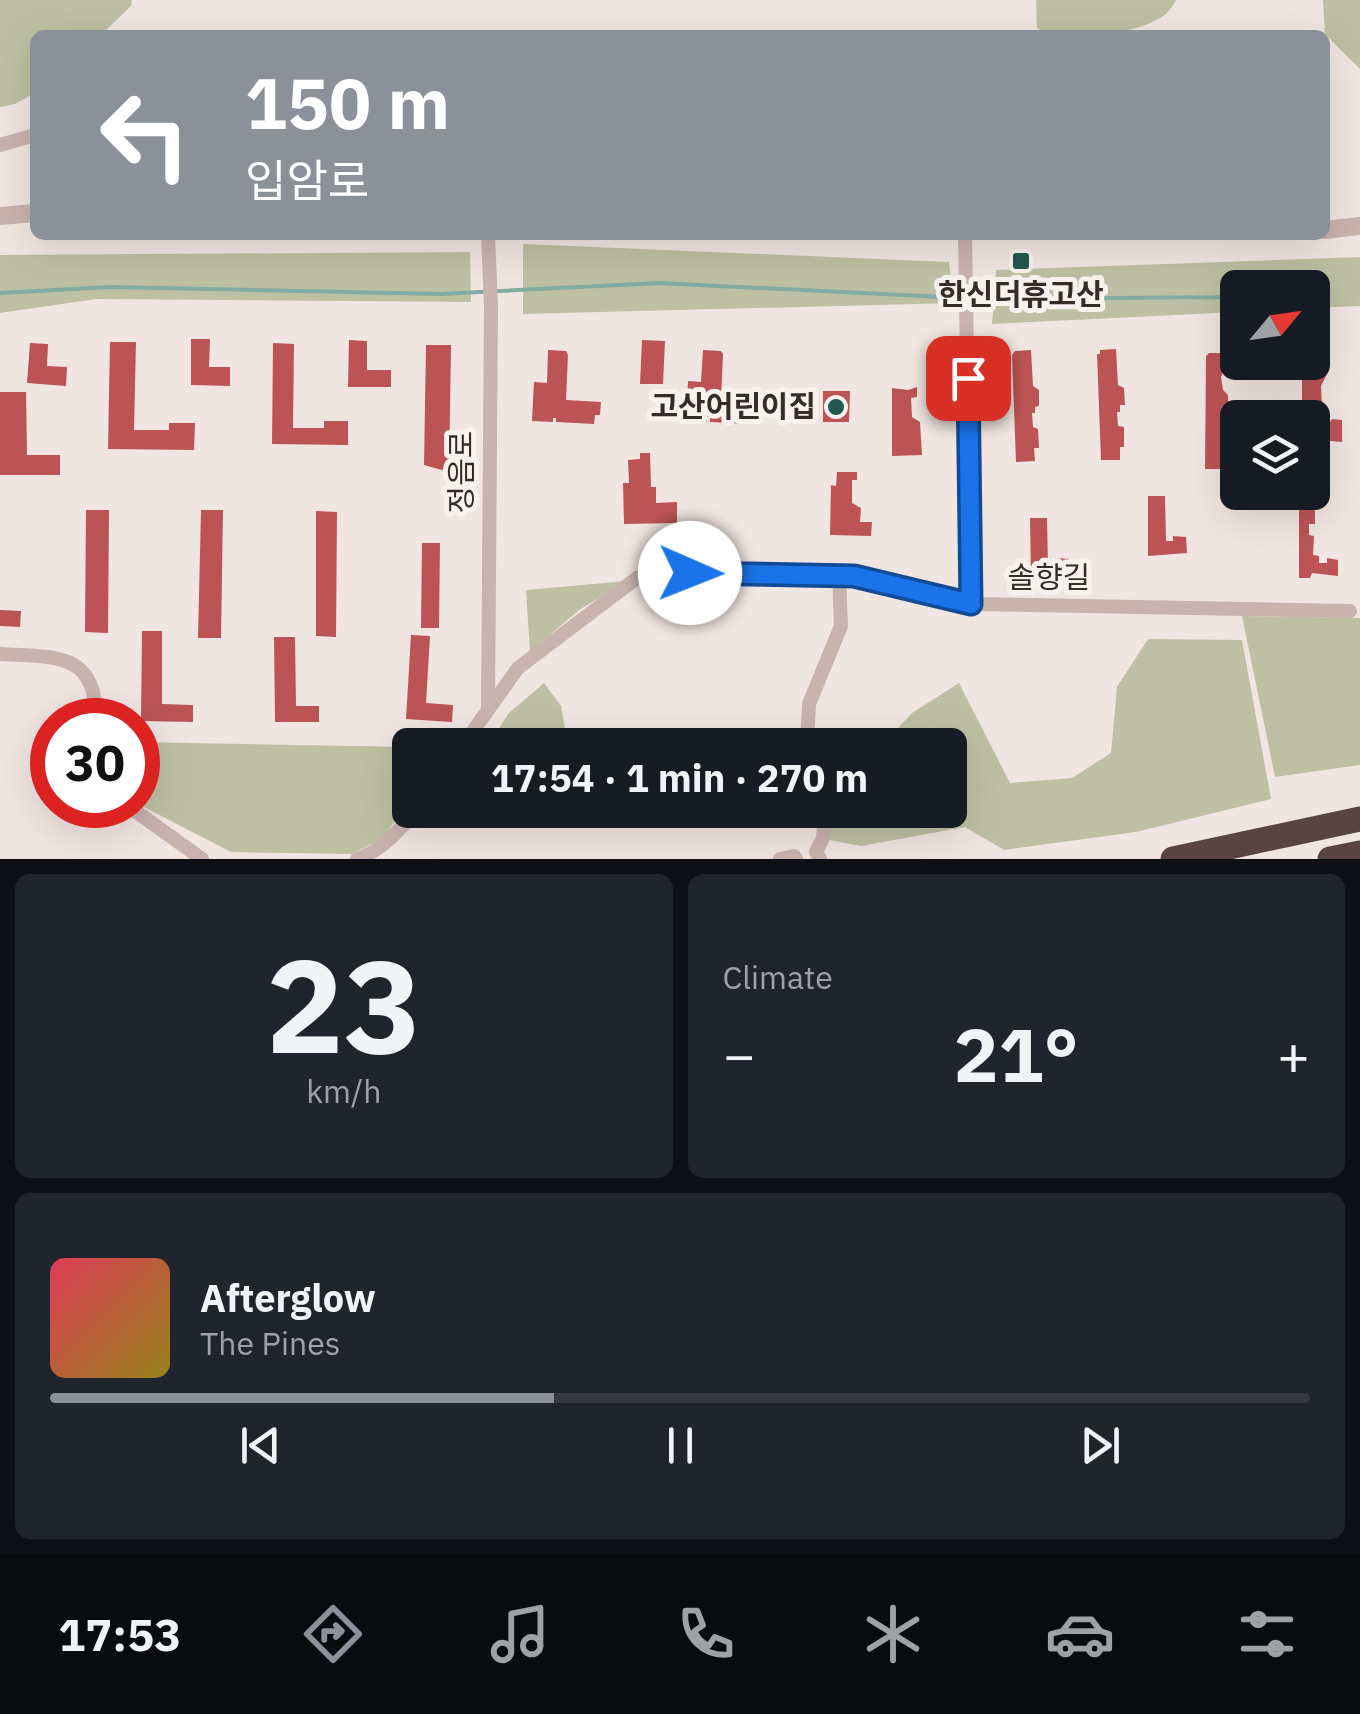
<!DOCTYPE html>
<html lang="en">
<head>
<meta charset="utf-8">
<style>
  :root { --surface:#171b24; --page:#20242c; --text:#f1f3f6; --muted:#9ea1a6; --line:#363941; --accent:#8c9099 }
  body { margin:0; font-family:"IBM Plex Sans","Noto Sans KR",sans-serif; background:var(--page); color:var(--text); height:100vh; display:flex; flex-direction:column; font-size:38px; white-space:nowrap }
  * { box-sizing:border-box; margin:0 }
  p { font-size:32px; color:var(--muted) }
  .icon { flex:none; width:55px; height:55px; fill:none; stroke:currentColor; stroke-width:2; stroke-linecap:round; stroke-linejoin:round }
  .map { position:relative; height:859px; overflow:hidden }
  .sheet { display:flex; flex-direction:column; gap:15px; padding:15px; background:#0d0f14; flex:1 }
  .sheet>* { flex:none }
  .guide { position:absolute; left:30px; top:30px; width:1300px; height:210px; border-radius:15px; box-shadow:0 10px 40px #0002; background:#8c9099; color:#fff; overflow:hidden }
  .needle { width:65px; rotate:61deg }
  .buttons { position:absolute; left:1220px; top:270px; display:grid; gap:20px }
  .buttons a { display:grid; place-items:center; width:110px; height:110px; border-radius:15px; background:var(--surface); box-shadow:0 10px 40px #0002; font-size:50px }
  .speed { position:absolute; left:30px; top:698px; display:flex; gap:20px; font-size:50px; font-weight:700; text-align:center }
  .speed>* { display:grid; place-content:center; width:130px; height:130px; border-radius:50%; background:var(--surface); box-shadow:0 10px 40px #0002; line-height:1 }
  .speed .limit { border:15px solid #d22; background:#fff; color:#111 }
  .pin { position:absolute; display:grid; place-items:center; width:85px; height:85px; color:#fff; margin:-42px; border-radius:20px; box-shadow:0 5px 15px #0006 }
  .me { position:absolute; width:110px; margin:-55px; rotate:91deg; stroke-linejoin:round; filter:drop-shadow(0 0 8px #0008) }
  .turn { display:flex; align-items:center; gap:35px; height:210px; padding:0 50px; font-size:45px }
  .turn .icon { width:130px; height:130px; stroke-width:2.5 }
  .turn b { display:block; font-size:70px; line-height:85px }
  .big { font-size:75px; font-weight:800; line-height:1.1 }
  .sheet .widget { flex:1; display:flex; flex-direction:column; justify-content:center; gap:15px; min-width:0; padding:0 35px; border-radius:15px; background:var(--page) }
  .sheet .dial { align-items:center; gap:0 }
  .dial b { font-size:130px; line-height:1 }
  .song { display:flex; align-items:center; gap:30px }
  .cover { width:120px; height:120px; border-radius:15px; background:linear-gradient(135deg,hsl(350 70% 55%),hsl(50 70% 35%)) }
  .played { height:10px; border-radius:5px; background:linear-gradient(90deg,var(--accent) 40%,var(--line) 40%) }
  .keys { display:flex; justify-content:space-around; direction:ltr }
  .heat { display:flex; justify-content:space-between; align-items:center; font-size:55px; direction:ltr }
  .sheet .tiles { flex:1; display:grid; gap:15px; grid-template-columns:1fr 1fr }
  .widget:last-child { grid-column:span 2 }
  .trip { position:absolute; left:392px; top:728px; width:575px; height:100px; border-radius:15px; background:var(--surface); box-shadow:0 10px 40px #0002; font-weight:800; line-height:100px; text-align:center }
  .tab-bar { display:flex; height:160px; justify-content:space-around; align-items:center; background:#090b0e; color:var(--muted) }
  .tab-bar .icon { width:70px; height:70px }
  .tab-bar .active { color:var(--accent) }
  .tab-bar b { font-size:45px; color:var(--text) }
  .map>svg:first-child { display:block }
  .green { fill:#bdc0a2 }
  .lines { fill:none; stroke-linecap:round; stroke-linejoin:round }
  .stream { stroke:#82aca3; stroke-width:4 }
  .building { fill:#bc5456 }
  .minor { stroke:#c9b3ad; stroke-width:14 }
  .tertiary { stroke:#c9b3ad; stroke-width:18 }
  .motorway { stroke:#584443; stroke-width:25 }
  .route-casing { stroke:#114b97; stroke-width:25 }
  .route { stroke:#1a73e8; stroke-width:18 }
  .poi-dot { fill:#24574d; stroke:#f9f1ed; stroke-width:4 }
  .labels { text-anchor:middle; stroke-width:10; stroke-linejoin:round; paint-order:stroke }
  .poi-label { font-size:30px; font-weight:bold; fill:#382c2b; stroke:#f9f1ed }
  .street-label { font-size:30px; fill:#382c2b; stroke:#f9f1ed }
</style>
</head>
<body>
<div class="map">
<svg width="1360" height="859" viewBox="0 0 1360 859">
  <rect width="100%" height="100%" fill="#f1e5e1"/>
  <path class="green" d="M0 0H132L131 6 101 35H35V93L15 104 0 107Z
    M1036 0H1176C1176 1 1168 13 1167 13 1143 34 1063 46 1037 28Z
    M1323 0H1360V69L1325 34Z
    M523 244 949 262 954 303 523 314Z
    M470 252 471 302 96 299 0 313V255Z
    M1360 257V306L1313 308 1312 288H1238L1237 312 992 324 996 270Z
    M627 581 579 610 530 652 526 590Z
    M1242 616 1360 618V765L1275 777Z
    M1148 639 1242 640 1271 799 1136 832 1004 850 965 827 861 846 824 839 819 810H950V745H882L912 713 959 683 1010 783 1072 778 1111 753 1117 687Z
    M544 683 561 706 568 745H488L509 713Z
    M138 742 410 747V800L383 838 352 854 231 852 138 804Z"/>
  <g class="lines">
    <path class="stream" d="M0 293 111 287 441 294 659 283 963 298
      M1312 296H1320
      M972 299 1238 297"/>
  </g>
  <path class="building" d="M191 339H210L209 367H230V386L191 385Z
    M349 340 367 341V370H391V387H348Z
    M642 340 665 341 663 384H640Z
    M110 342H136L134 430H169V423H195L194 450 108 449Z
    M30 343 48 344 47 366 67 367 66 386 27 383Z
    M273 343 294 344 293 428H324V421H348V445L272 444Z
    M426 345H451L449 472 424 465Z
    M1116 349 1118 385 1124 388 1125 405H1120V412H1117L1118 426 1124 427V447H1120V460H1101L1097 354H1100V350Z
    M548 350 566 351 568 355 566 400 601 402 600 415H595L594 424 556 422V418H553V422L532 421 534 382 547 383Z
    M703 350 721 351 723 354 721 400 756 401 755 415H750L749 424 710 422V417H707V422L686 421 688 381 701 382Z
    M1031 350 1033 386 1039 390V406L1035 407V413H1032L1033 427 1038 429 1039 448H1034L1035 461 1016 462 1012 355 1015 351Z
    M1209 353H1231V372H1223L1221 377 1223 390 1228 395V411L1222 418 1221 447H1238V464L1227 465V461H1220V469H1205L1206 356Z
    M1312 357H1328V372L1321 386 1322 407H1318L1317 419H1323V424H1329L1332 419 1342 420V442L1319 440V437H1312V418H1302V362H1312Z
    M917 387V397L911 398 912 417 920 422 922 455 892 456V388L908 390Z
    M823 391H850L849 422H823Z
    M0 392H26L27 455H60V475H0Z
    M640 453H650L651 487H656V503L677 502V523L624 524 623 483H629L628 460 640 459Z
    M837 472H857V480H852V503L861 508 860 522H872L871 536 830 535 831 485 836 486Z
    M1148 496H1165L1166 541H1173V536L1186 537 1187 553 1148 556Z
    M1299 502H1309L1315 511V524H1309V535L1314 536 1313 555 1319 556V563H1327V558L1338 560V576L1312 573 1310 578H1299Z
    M86 510H109L108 633 85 632Z
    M201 510H223L221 638H198Z
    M316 511 337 512 336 637 316 636Z
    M1030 518H1047L1048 564H1055V558L1069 559V575L1031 578Z
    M422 543H440L439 628H421Z
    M0 610 21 611 20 627 0 626Z
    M142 631H162V704L193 705V722L141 721Z
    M411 635 430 636 426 703 453 705 452 722 406 719Z
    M274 637H295L296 706H319V722H275Z"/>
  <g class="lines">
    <path class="minor" d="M0 145 35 135
      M965 235 971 604
      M0 654C54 657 97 651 96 720
      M488 709 491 305 488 235
      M463 745 518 668 637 578 661 572 854 576 971 604 1350 611
      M807 745 809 704 841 626 839 576
      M127 805 202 859
      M357 859C383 850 399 830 417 810
      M780 859 794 856 796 859
      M820 859 816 852 823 838 825 810"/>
    <path class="tertiary" d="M0 216 35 213
      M1325 230 1360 226"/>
    <path class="motorway" d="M1173 859 1360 819
      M1330 859 1360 853"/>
  </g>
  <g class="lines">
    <defs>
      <path id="route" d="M690 573 854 576 971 604 968 378"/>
    </defs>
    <use href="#route" class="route-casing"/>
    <use href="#route" class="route"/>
  </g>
  <g class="poi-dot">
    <rect x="1011" y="251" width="20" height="20" rx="5"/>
    <circle cx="836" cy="407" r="10"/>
  </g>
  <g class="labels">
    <g class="poi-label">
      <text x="1021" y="305">한신더휴고산</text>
      <text x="816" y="417" text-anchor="end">고산어린이집</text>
    </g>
    <g class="street-label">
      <text transform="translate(462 472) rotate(-90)" y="10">정음로</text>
      <text x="1049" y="588">솔향길</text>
    </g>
  </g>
</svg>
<div class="buttons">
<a><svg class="needle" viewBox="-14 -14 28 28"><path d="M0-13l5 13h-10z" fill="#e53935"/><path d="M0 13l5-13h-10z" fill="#9ea1a6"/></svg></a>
<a><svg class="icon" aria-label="layers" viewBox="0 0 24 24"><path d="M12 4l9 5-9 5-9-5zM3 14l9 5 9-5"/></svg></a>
</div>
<div class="speed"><div class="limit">30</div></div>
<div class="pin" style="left:968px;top:378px;background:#d93025"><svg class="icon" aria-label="arrive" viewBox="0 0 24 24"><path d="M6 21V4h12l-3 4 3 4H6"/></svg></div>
<svg class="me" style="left:690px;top:573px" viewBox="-20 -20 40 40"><circle r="19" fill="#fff"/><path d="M0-13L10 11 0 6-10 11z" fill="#1a73e8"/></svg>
<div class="trip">17:54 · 1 min · 270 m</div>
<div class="guide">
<div class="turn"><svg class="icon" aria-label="left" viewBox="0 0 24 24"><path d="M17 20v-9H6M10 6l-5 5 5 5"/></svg><div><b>150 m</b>입암로</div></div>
</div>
</div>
<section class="sheet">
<div class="tiles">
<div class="widget dial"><b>23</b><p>km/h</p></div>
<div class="widget"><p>Climate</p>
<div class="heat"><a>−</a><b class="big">21°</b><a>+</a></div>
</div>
<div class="widget">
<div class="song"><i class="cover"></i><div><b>Afterglow</b><p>The Pines</p></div></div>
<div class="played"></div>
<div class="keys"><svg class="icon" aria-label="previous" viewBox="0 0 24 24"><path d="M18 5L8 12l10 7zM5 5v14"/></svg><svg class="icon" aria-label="pause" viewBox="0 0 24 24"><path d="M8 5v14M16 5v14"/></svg><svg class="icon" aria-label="next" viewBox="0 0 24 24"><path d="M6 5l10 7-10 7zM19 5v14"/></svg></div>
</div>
</div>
</section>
<nav class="tab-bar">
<b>17:53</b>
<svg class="icon active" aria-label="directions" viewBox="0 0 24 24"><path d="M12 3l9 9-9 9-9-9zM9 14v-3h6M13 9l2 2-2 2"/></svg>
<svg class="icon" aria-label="music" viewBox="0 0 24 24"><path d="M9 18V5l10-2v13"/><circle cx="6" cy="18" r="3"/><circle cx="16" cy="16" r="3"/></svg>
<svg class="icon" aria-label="phone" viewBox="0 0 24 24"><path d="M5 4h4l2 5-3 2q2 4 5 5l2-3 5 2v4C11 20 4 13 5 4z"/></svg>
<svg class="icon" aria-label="climate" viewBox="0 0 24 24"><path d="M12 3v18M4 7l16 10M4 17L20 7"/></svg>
<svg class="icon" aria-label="car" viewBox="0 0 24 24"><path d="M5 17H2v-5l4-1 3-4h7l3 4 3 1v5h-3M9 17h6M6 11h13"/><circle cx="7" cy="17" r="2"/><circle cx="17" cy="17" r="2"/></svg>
<svg class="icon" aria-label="filters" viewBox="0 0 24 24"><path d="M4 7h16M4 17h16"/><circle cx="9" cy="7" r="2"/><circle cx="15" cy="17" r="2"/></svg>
</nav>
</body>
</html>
